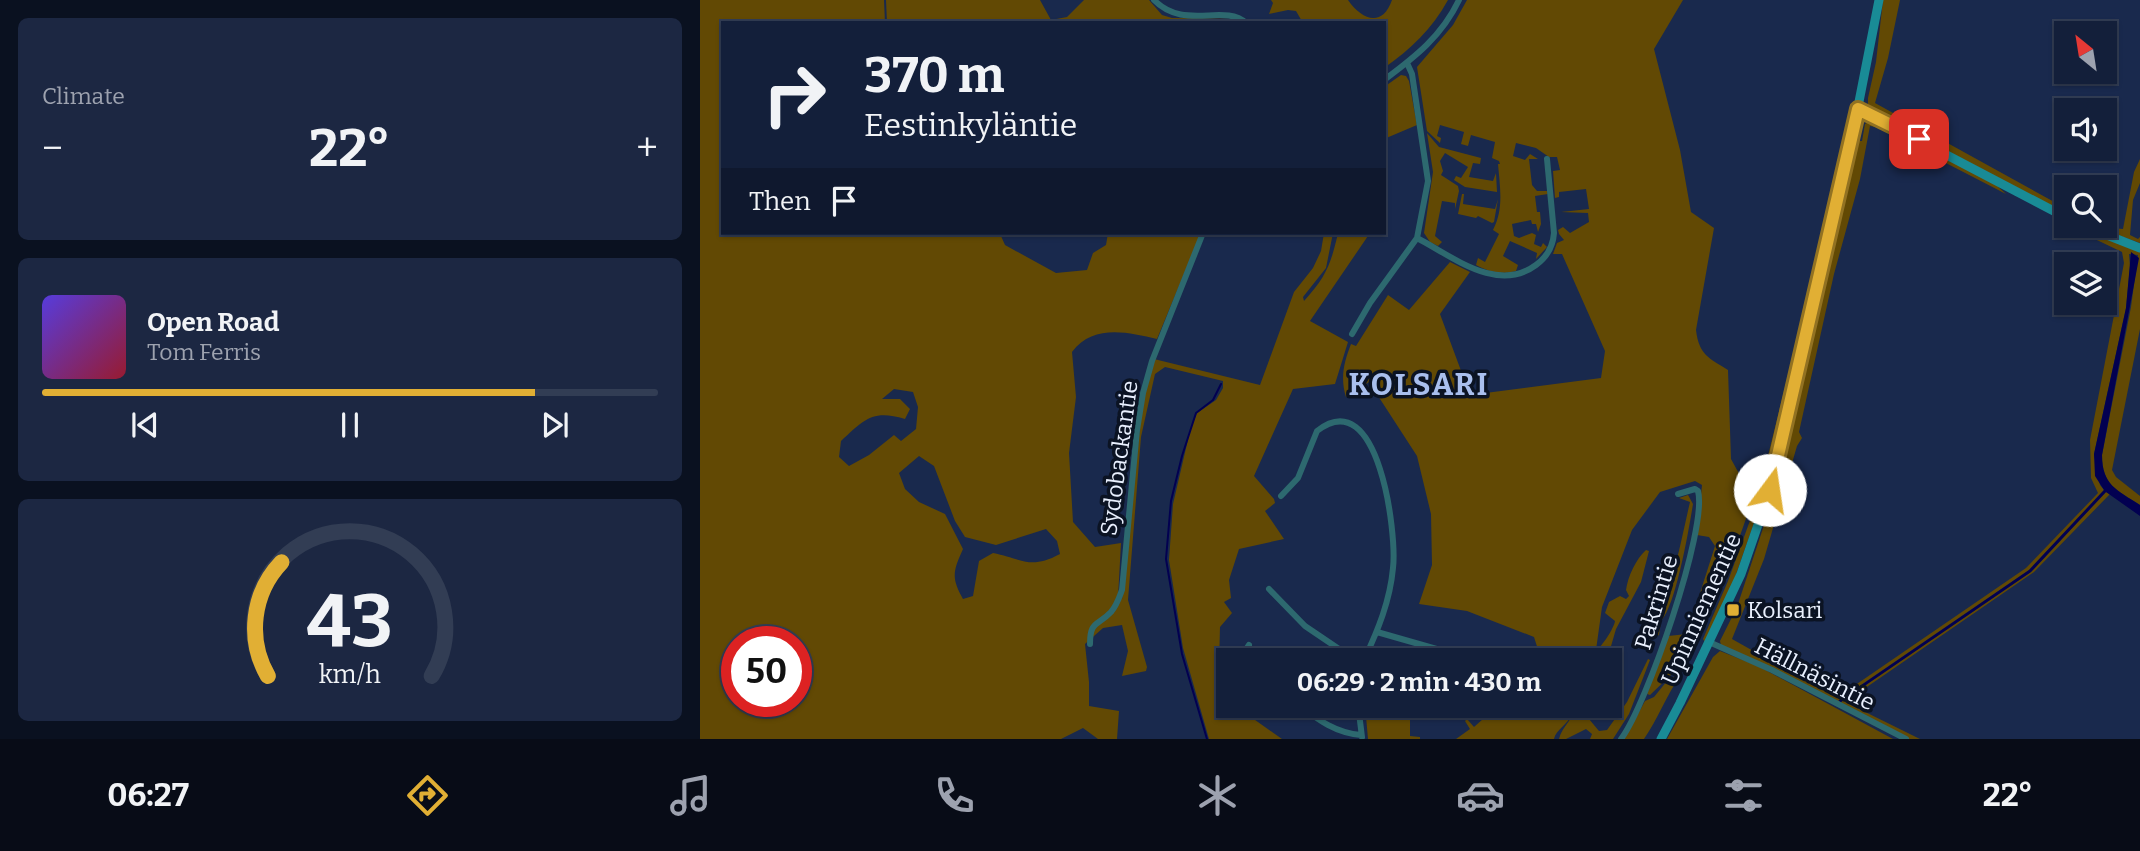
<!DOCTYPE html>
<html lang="en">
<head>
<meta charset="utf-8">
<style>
  :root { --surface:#131f3a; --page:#1c2742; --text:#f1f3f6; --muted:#9da2af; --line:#323d54; --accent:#e1af34 }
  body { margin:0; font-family:Bitter,serif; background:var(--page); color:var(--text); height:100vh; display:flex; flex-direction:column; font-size:26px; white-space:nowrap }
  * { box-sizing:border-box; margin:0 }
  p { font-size:23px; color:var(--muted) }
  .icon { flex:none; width:38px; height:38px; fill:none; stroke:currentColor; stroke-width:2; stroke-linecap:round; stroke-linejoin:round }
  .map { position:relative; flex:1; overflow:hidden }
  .side { display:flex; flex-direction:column; gap:18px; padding:18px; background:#0a1120; width:700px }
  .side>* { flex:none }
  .hud { position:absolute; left:21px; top:21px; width:665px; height:214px; border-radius:0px; box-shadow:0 2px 5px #0004,0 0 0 2px var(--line); background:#131f3a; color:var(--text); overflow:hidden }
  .needle { width:46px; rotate:330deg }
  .tools { position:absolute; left:1354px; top:21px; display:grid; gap:14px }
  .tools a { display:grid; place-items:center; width:63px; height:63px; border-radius:0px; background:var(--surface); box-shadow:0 2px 5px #0004,0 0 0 2px var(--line); font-size:35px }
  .speed { position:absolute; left:21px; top:626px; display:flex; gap:14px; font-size:35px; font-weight:700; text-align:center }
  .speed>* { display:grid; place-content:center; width:91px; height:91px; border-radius:50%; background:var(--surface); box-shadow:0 2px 5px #0004,0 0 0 2px var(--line); line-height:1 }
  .speed .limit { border:10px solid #d22; background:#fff; color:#111 }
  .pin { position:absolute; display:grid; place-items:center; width:60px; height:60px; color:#fff; margin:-30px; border-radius:14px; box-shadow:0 4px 10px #0006 }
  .me { position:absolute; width:77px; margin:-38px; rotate:14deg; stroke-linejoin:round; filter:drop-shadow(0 0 5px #0008) }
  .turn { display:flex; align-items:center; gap:24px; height:147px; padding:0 28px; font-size:32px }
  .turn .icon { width:91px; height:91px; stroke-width:2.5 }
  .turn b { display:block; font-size:49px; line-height:60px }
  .then { display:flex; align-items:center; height:66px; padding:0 28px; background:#0003; gap:14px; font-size:26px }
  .big { font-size:52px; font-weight:700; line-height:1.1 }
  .side .widget { flex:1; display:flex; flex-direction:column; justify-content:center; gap:10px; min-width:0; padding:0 24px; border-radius:10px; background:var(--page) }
  .side .dial { align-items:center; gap:0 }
  .dial svg { height:182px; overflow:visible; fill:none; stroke:var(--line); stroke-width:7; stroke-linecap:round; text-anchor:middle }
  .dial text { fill:var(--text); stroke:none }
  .song { display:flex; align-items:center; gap:21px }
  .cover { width:84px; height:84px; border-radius:10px; background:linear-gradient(135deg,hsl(250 70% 55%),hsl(350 70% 35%)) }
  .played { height:7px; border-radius:4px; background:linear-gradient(90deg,var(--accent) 80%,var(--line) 80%) }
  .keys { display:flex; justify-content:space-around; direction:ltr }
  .heat { display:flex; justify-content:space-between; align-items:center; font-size:38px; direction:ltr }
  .trip { position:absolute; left:516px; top:648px; width:406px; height:70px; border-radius:0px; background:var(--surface); box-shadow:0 2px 5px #0004,0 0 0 2px var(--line); font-weight:700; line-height:70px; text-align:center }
  .tabs { display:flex; height:112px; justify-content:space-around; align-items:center; background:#080c17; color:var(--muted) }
  .tabs .icon { width:49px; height:49px }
  .tabs .active { color:var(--accent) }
  .tabs b { font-size:32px; color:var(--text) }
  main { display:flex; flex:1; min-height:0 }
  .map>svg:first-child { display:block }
  .green { fill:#624904; fill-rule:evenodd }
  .water { fill:#020051 }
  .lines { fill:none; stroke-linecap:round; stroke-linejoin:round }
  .stream { stroke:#020051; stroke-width:2 }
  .street { stroke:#2d696f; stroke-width:6 }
  .secondary { stroke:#198b96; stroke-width:9 }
  .route-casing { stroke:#927222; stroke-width:18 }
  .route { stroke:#e1af34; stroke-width:12 }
  .poi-dot { fill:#e1af34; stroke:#0b1323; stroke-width:2.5 }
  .labels { text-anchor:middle; stroke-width:7; stroke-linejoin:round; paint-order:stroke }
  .street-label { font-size:23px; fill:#e9f0fe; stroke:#0b1323 }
  .poi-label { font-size:23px; fill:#e9f0fe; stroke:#0b1323; text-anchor:start }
  .district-label { font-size:30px; font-weight:bold; letter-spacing:2px; fill:#a9bfed; stroke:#0b1323 }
</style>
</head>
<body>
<main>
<section class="side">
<div class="widget"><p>Climate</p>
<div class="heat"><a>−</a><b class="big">22°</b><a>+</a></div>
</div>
<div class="widget">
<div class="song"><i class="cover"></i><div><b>Open Road</b><p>Tom Ferris</p></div></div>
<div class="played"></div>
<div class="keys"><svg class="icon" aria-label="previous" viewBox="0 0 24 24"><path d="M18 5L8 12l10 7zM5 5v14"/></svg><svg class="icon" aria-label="pause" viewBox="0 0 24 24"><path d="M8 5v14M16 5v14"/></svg><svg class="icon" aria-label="next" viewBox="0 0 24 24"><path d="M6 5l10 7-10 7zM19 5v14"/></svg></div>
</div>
<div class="widget dial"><svg viewBox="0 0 100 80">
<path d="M14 69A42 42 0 1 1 86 69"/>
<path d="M14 69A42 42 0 0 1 20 19" stroke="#e1af34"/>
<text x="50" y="56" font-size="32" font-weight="700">43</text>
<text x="50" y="72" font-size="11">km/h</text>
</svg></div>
</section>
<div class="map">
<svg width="1440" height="739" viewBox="0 0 1440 739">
  <rect width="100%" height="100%" fill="#19294d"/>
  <path class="green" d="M0 0H184L185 23H23V233H304L301 236 305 245 356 273 387 270 393 253 406 245 408 233H501L457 339C427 332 393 324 372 352L376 397 369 453 373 522 395 547 421 543 418 598 422 599 442 407 454 359 560 385 594 292 613 268 621 251 624 233H633L626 268 603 297 604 301C626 277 631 264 638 233H670L610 321 648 342 635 384 593 389 554 476 574 499 575 503 565 511 584 539 539 549 529 580 531 598 524 602 532 613 520 627 519 666 528 695V705H534L582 739H509L483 648 469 560 473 504 490 431 497 413 516 400 523 388V381L465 367 455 374 441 437 428 600 447 667 446 671 422 676 428 651 422 625 403 628 385 644 389 682V706L419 711 417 739H398L383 728 361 739H0ZM194 389 213 392 218 407 216 429 201 441 194 435 169 455 149 466 139 457 141 441C164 420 172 409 205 419L210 409 200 399H182ZM219 456 234 466 255 521 265 537 296 545 346 529 357 541 360 554C330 570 323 559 293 553L279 561 273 596 263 599C251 578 253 571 263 549L245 514 219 502 205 489 199 473ZM37 642H96V702H37Z
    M186 0H340L351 20 367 17 384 0H449L462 15 472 18 535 19 540 23H187Z
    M571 0H648C662 20 682 28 692 0H748C732 29 711 49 684 68V23H603L596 11 588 10 569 14 573 3Z
    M767 0H983L954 49 980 150 991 212 1014 228 996 330C999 355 1009 358 1028 370L1031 459 1053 499 1020 592 983 670 973 673 950 695 947 694 968 636 987 634 1015 546 1009 537 997 535 1002 485 995 481 960 492 932 530 902 607 896 650C902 647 914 628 915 621L905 613 909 602 920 596 926 599 929 596 926 590C928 576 936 559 946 550L949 551 941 582 916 629 907 660H839L840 656 834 637 767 611 719 604 732 565 731 514 717 456 669 382 646 397C640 378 644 362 651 344L656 346 688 295 709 310 750 262 770 272 740 314 770 395 901 378 905 351 862 254H853L857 243 864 240 859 234 858 230 863 227 870 233 889 222 888 213 861 212 889 209 886 189 859 192V197L855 198 853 171 860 170 857 157H849L836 148 816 143 813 156 825 160 830 154 838 159H829L832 185 837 191H847L848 194 835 196 837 212H840L841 224 838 232 836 224H832L831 220 812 224 814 236 819 238 832 233 836 235 834 244 841 247 843 243 847 247 836 259 837 253 810 241 803 256 818 265 816 271C801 275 789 272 776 265L778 258 785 262 799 234 793 230C804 209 800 188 798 164H800L799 161 792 158 795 142 771 135 768 146 761 144 764 132 740 125 737 136 741 138 740 143 727 131 717 67 753 25Z
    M1183 0H1200L1188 58 1175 103 1367 209V213L1364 210 1358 209 1175 113 1168 104V98L1176 62Z
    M701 75 706 76 709 81 717 125 684 139V87Z
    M1170 121 1294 183 1306 194 1176 127 1170 126 1160 179 1134 274 1099 432 1102 438 1097 446 1064 559 1032 639 1132 695 1141 694 1151 688 1326 568 1398 493 1391 478 1390 440 1424 263 1422 252 1357 221H1364L1367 226H1376L1440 252V329L1412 470 1416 477 1440 496V505C1417 490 1402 486 1402 455L1431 307 1438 255 1429 254 1430 266 1426 308 1394 454 1400 485 1404 490 1329 570 1139 700 1141 702 1331 572 1406 492 1410 494 1334 572 1145 702 1220 739H1209L1021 645 1020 641 1037 607 1074 495 1158 141H1162L1165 124Z
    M727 133 739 147 781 158 780 164 773 163 769 177 793 181 796 173 797 192 765 187 754 180 756 176 761 178 768 167 745 153 740 161 743 171 741 175 758 186 759 191 755 209V203L742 201 735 236 742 242 738 246 730 242 724 233 733 172Z
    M1440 159V183L1433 200 1430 235 1438 239 1440 237V243L1393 226 1423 229 1434 172Z
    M762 194H764L763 204 795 209 798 199 794 222 792 223 778 216 776 218 758 214Z
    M1119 250 1121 254 1060 506 1033 583 1005 642 1003 639 1028 581 1056 504Z
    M988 495 993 504C989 529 976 605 961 621L959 635 948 640 944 637C972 597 979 549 990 502L979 498Z
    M1020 651 1058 666 1193 739H967L1013 657Z
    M948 659 950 660 929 714 913 739H890L892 734 886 729 866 739H859C862 726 875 718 876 705H887L884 713 899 731 907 730 927 702Z
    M977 675 980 676C966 696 958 719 944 739H924L945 701 954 697 967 681Z
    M665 705H713V713L723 714 720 718H710V736L720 737V739H668Z
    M788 705 795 708 798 705C814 705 830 706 846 707 856 708 860 704 869 709L871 715C868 725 856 729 854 739H756L770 729 765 721 767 719 774 727 792 711Z"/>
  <path class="water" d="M1431 252 1439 258 1402 455C1402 485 1417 490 1440 505V516L1406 492 1331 572 1141 702 1138 701 1329 570 1404 490 1395 476 1394 454 1426 308Z"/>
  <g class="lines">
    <path class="stream" d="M507 739 482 654 466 559 471 501 482 456 496 413 513 400 521 384"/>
    <path class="street" d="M454 0C484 31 524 3 546 23
      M707 63 712 74 728 181 717 238C752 256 797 294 836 265 847 257 853 247 854 233L847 159
      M684 80C715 57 742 36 759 0
      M652 334 670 303 717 238
      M581 496 598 478 617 431C679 382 697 534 693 568 690 601 678 630 664 660
      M569 589 605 626 639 649 660 660
      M677 632 754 654
      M1009 642 1072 670 1206 739
      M390 644C390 620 398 626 411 612 417 605 419 598 422 590L437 430 443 393 452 361 503 233
      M545 660V651L549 645
      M599 705C618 720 636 733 661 735
      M658 705 662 737
      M921 739C946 707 1008 528 998 491L995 489 978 494"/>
    <path class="secondary" d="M1159 109 1367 218
      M1384 226 1440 248
      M961 739 980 703 1041 574 1070 490 1143 183 1179 0"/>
  </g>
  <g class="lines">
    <defs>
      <path id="route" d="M1070 490 1158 109 1219 139"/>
    </defs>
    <use href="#route" class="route-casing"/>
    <use href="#route" class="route"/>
  </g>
  <rect class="poi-dot" x="1026" y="603" width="14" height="14" rx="3.5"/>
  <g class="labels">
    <g class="street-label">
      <text transform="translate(419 458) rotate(-82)" y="8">Sydobackantie</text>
      <text transform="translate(956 602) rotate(-73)" y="8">Pakrintie</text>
      <text transform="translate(1001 609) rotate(-66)" y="8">Upinniementie</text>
      <text transform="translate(1115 674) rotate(27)" y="8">Hällnäsintie</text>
    </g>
    <g class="poi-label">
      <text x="1047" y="618">Kolsari</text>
    </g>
    <g class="district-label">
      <text x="719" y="395">KOLSARI</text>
    </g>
  </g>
</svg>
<div class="tools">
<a><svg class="needle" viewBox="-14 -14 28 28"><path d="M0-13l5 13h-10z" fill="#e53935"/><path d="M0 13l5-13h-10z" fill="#9da2af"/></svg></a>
<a><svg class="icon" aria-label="sound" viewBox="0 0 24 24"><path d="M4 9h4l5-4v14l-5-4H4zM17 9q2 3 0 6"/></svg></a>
<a><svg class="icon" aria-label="search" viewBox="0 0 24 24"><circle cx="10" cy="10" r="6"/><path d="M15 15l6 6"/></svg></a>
<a><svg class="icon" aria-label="layers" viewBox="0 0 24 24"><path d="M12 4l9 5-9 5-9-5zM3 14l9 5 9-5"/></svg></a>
</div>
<div class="speed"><div class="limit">50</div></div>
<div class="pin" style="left:1219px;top:139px;background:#d93025"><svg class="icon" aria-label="arrive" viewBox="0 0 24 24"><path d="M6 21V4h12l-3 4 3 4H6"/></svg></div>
<svg class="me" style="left:1070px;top:490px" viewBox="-20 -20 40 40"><circle r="19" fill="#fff"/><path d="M0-13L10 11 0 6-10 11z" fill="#e1af34"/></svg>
<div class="trip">06:29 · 2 min · 430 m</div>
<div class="hud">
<div class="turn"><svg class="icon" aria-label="right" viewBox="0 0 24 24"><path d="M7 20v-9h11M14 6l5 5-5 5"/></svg><div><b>370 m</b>Eestinkyläntie</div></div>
<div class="then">Then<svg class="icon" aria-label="arrive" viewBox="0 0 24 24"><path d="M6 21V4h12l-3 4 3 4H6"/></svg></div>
</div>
</div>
</main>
<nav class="tabs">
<b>06:27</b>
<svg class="icon active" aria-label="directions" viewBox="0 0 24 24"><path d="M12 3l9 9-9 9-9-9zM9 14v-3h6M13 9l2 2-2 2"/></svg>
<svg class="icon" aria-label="music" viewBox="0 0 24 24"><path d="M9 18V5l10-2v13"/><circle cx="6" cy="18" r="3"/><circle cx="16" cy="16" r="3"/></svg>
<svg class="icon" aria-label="phone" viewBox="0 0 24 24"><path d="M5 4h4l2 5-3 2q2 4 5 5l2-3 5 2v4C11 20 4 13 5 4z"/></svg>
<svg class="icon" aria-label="climate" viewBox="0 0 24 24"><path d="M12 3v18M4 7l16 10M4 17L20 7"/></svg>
<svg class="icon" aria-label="car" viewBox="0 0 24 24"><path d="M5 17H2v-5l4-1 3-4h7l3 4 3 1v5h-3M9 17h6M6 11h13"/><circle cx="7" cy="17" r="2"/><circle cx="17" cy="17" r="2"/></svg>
<svg class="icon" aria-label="filters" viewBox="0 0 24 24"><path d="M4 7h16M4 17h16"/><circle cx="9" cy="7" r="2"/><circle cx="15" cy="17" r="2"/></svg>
<b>22°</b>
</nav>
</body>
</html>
